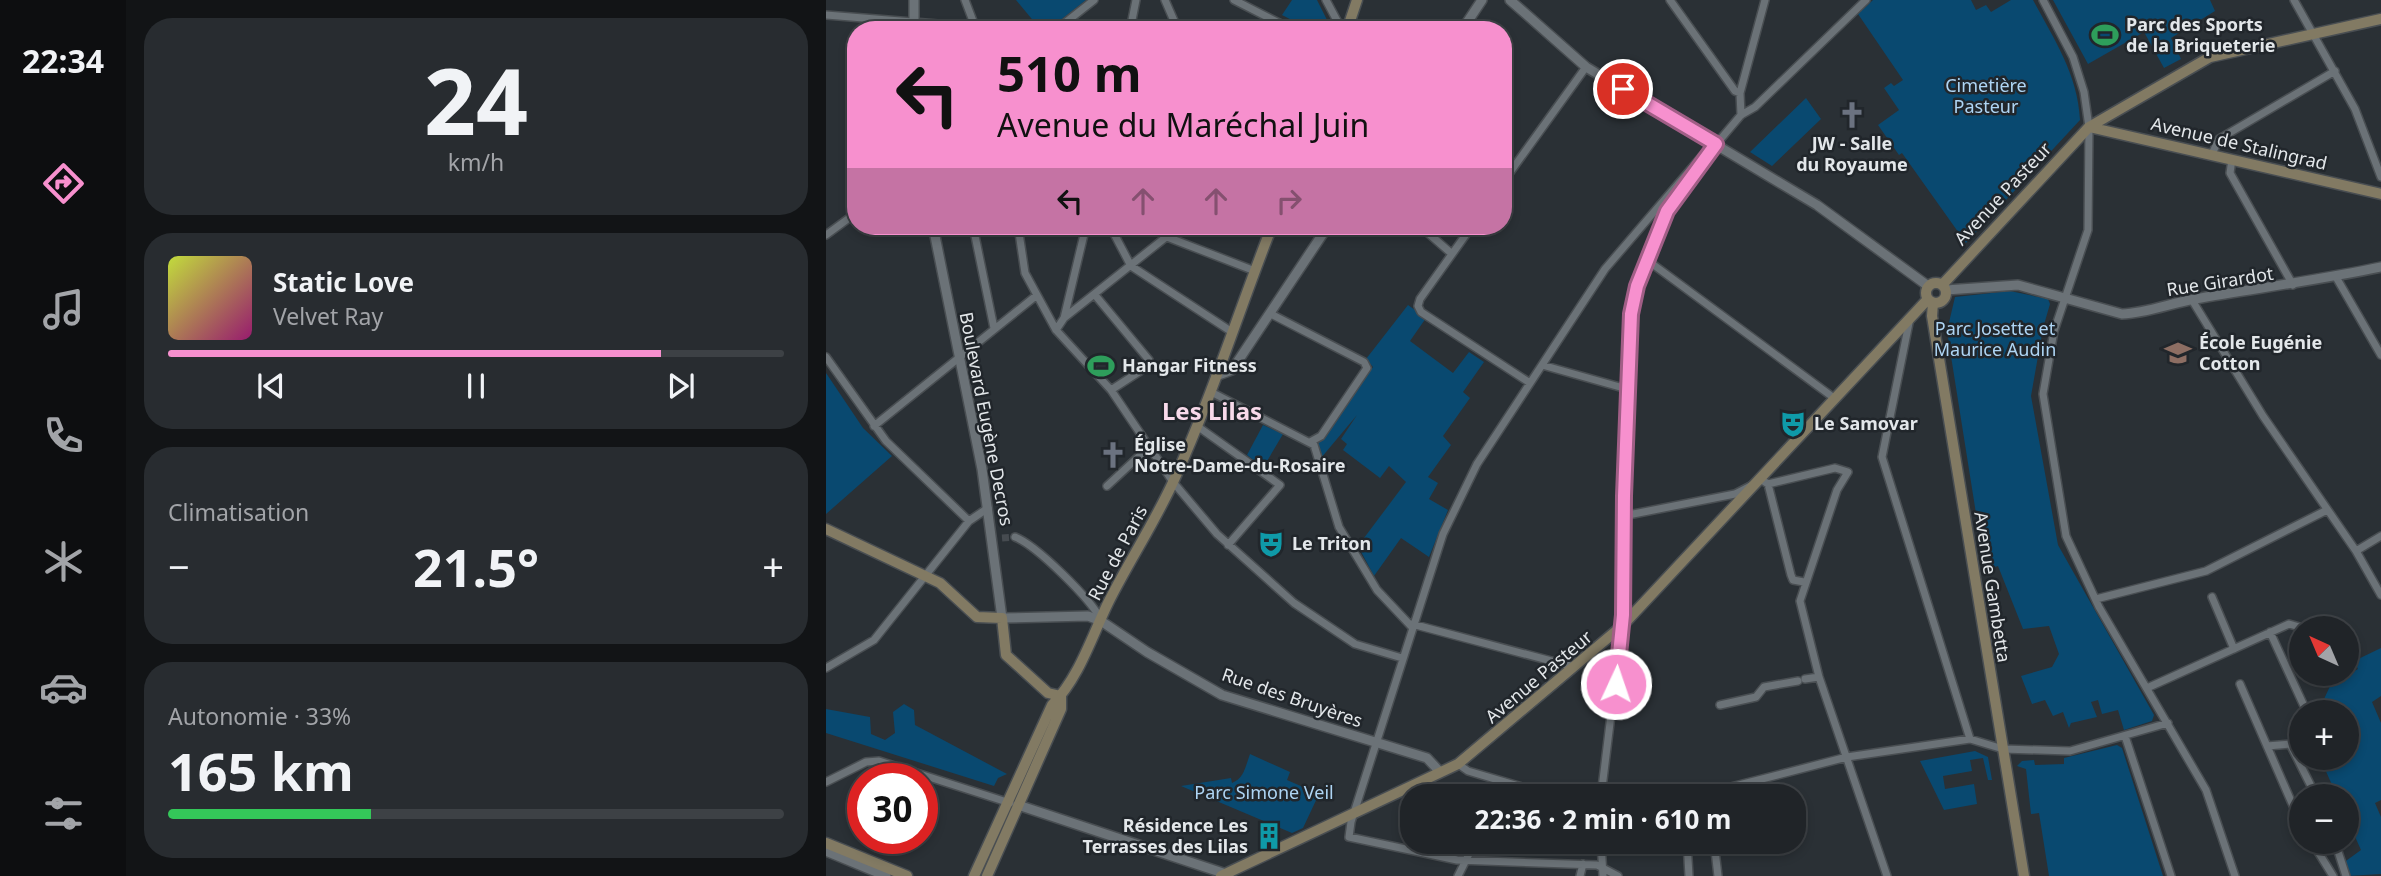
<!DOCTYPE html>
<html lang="fr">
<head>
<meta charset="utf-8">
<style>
  :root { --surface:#202428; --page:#282c30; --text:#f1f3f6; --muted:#a2a4a8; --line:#3d4145; --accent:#f790ce }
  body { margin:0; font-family:"Noto Sans",sans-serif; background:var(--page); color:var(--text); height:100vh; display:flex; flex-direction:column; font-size:26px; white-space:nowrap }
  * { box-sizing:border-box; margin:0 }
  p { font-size:23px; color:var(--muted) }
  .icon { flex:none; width:38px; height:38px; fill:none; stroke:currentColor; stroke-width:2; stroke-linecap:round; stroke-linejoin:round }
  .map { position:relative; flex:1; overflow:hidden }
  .details { display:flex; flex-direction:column; gap:18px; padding:18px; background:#121416; width:700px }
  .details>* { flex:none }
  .hud { position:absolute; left:21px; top:21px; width:665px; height:214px; border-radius:28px; box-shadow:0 4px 10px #0003,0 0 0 2px var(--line); background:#f790ce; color:#111; overflow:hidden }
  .needle { width:46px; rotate:316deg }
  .tools { position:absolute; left:1463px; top:616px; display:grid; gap:14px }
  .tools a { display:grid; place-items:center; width:70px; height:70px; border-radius:50%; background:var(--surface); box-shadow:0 4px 10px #0003,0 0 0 2px var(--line); font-size:35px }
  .speed { position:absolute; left:21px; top:763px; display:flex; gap:14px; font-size:35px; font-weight:700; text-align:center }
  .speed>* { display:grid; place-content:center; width:91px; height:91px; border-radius:50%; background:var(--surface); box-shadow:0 4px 10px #0003,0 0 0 2px var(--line); line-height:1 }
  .speed .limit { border:10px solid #d22; background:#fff; color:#111 }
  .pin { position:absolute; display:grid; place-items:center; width:60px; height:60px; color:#fff; margin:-30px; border:4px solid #fff; border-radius:50%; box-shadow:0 2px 7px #0007 }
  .me { position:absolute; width:77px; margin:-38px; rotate:3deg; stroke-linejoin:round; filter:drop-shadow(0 0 5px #0008) }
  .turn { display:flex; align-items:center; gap:24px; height:147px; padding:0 35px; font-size:32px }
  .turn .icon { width:91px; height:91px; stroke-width:2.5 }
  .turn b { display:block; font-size:49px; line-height:60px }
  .lanes { display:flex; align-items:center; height:66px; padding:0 35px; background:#0003; justify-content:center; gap:35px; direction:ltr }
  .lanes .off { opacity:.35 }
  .big { font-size:52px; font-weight:700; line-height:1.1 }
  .details .widget { flex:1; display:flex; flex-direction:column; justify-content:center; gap:10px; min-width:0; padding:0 24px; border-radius:28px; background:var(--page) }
  .details .dial { align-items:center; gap:0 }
  .dial b { font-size:91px; line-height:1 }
  .song { display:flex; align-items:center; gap:21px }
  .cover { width:84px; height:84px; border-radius:10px; background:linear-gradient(135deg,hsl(70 70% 55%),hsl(320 70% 35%)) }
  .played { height:7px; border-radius:4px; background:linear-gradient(90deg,var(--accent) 80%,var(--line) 80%) }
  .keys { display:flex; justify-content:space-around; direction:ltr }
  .heat { display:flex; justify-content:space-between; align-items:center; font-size:38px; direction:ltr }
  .charge { height:10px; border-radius:5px; background:linear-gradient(90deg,#34c759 33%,var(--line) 0) }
  .trip { position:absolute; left:574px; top:784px; width:406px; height:70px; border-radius:28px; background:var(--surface); box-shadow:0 4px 10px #0003,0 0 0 2px var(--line); font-weight:700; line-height:70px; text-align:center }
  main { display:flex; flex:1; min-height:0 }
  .tabs { display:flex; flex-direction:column; width:126px; justify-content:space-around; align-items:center; background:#0d0e10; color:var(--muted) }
  .tabs .icon { width:49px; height:49px }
  .tabs .on { color:var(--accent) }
  .tabs b { font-size:32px; color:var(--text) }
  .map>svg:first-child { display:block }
  .green { fill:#094970 }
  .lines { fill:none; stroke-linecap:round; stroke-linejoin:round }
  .minor-tunnel { stroke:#464b50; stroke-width:7; stroke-dasharray:7 3.5; stroke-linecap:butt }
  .minor-casing { stroke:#494e52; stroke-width:10 }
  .tertiary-casing { stroke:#494e52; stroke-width:12 }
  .secondary-casing { stroke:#494e52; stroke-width:13 }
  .minor { stroke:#6b7277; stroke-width:7 }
  .tertiary { stroke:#6b7277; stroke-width:9 }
  .secondary { stroke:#827a63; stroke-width:10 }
  .route-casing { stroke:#a15e86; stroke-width:18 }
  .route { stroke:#f790ce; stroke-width:12 }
  .labels { text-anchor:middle; stroke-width:5; stroke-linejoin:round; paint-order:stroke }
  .poi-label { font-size:18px; font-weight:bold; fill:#e3e7ea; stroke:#21262b; text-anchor:start }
  .park-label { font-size:18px; fill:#aed5f4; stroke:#21262b }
  .street-label { font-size:18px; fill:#e3e7ea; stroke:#21262b }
  .district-label { font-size:24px; font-weight:bold; fill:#f9daeb; stroke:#21262b }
</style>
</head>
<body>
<main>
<nav class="tabs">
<b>22:34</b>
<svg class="icon on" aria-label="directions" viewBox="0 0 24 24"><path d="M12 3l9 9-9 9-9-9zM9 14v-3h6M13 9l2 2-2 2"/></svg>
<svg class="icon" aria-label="music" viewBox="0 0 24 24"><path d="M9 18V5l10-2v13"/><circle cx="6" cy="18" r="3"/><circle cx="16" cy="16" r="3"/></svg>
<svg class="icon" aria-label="phone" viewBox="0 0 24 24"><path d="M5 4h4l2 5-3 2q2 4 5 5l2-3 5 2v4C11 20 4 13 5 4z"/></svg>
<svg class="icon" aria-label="climate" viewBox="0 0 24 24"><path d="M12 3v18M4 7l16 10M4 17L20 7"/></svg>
<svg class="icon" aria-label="car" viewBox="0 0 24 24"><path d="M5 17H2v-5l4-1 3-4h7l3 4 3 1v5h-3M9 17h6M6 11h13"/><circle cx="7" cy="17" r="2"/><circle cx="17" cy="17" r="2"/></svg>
<svg class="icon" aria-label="filters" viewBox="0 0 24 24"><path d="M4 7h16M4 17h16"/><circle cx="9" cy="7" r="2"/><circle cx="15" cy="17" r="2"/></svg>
</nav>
<section class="details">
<div class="widget dial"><b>24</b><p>km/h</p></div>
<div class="widget">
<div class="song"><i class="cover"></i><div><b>Static Love</b><p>Velvet Ray</p></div></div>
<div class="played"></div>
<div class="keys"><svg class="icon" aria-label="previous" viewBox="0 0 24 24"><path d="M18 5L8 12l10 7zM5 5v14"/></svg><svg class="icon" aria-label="pause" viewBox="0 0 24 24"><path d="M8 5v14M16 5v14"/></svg><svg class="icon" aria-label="next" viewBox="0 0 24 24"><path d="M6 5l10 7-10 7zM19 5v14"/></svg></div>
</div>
<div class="widget"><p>Climatisation</p>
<div class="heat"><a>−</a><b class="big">21.5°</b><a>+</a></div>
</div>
<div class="widget"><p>Autonomie · 33%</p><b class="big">165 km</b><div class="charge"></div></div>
</section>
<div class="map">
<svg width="1555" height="876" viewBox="0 0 1555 876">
  <rect width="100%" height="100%" fill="#2a3035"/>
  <path class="green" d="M190 0H260L222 30H215Z
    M466 0H491L506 30H485L456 15Z
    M1047 0H1145L1150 10 1160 5 1165 12 1185 0H1207C1228 39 1252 75 1254 120L1140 243 1076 153 1073 155 1052 125 1073 110 1058 88 1065 83 1068 86 1077 80 1032 14Z
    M1227 0H1384L1389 11 1345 38 1355 59 1338 68 1318 32 1262 64Z
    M980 98 995 119 946 166 924 152Z
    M1184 291 1222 299 1224 304 1217 328 1205 396 1232 545 1328 715 1326 721 1298 730 1292 710 1276 714 1272 700 1265 702 1271 717 1245 723 1243 728 1237 712 1227 716 1219 700 1206 704 1195 676 1226 667 1233 654 1223 626 1197 629 1172 566 1159 570 1121 331 1129 297Z
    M582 305 600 318 584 341 627 373 643 352 658 362 637 392 644 398 617 436 625 445 602 477 612 483 603 499 622 510 603 557 575 538 548 576 532 546 580 482 563 466 554 478 517 450 521 444 515 439 531 415 495 458 490 445 547 367 540 359Z
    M0 373 37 428 66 456 0 514Z
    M437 425 457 434 437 468 421 455Z
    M1555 648V696L1546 702 1555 723V800L1549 803 1555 817V874L1521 876 1517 863 1535 850 1521 819V796H1511L1494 758H1521V712H1492L1505 684 1532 669 1528 661Z
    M78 704 88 710 89 725 181 774 172 778 168 786 0 733V709L44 717 45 734 59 740 69 733 67 712Z
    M1291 745 1296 748 1337 876H1223L1213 813 1205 814 1200 769 1191 766 1196 761 1208 760 1209 765 1238 764V758Z
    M1149 751 1162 757 1166 780H1162L1157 758 1144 760 1146 771 1117 776 1119 789 1148 784 1151 804 1118 810 1094 761Z
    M424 754 464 772 461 780 493 794 477 828 466 833 355 786 405 778 406 783C418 778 419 768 424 754Z"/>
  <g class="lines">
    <path class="minor-tunnel" d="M176 538 189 537"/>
    <defs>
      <path id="minor" d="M139 0 150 29
        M339 0 352 30
        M408 0 467 30
        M500 0 516 30
        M844 0 909 91 914 93
        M1217 0 1247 57 1258 92 1263 127 1262 230 1228 331 1217 394 1240 536 1273 607 1380 790 1409 876
        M1468 0 1529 109 1555 177
        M0 15 149 27
        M230 30 268 0
        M304 30 310 0
        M915 115 914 93 939 0
        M887 148 915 115 929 107 1040 0
        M1386 154 1393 139 1509 71
        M1406 159 1404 173 1467 285
        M677 182 760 67
        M147 226 168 328
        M192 226 199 273 230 330 285 390 347 482 391 534 468 603 529 644 576 658
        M284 226 305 266 406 332
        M594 226 626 254
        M646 226 594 299 592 306 595 312 704 383
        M0 235 30 213
        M341 237 429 271
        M821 260 1008 398
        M1510 277 1555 355
        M269 295 323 360 319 368 285 390
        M1366 300 1437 416 1530 551 1555 595
        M445 314 538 362 541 368 495 436 484 442
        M238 318 354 226
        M1084 318 1056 457 1144 739
        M230 330 238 318 260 226
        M0 357 60 441 143 521
        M716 365 801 389
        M385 392 488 445 513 527 551 590 585 626
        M48 426 211 295
        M371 426 454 485 402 545
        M942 484 965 575 967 580 978 582
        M281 486 323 447
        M797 516 909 494 936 480 942 484 1009 468 1022 472 1011 490 974 601 993 677 1061 876
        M189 537C210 545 265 599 275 620
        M1530 551 1555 536
        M1386 597 1408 649
        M1270 599 1380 571 1501 510
        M586 624 748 667
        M1444 632 1478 706
        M0 668 48 640 143 521 162 508
        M979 679 993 677
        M1414 684 1475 824
        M1321 688 1463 624 1477 628
        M894 705 930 697 938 687 972 681
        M1299 736 1345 876
        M1441 746 1464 744 1490 796
        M632 764 642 771 726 796
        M0 782 40 762 53 761 184 803
        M672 796 679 782
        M775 796 796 626 805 314 811 286 841 211 880 157
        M870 796 1021 757 1144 739 1177 749 1244 751 1342 723
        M775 842 777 876
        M861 842 863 876
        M888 842 892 876
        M1486 842 1507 876
        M1509 842 1520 876
        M632 876 649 842
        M754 876 757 864
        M792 876 771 865 631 860 523 837 525 822 617 534 651 464 779 269 876 156 890 144"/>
      <path id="tertiary" d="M684 0 760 67 991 205 1102 286
        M88 30V0
        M636 30 656 0
        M107 226 156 469 176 618 262 616 275 621 321 652 396 695 601 758 614 772
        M1120 290 1192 285 1296 314C1321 313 1345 303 1369 299 1432 288 1493 280 1555 267
        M390 376 406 370 502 226
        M192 805 403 875
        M0 851 60 876"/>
      <path id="secondary" d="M521 30 531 0
        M1263 127 1555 194
        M1100 293a10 10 0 1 1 20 0a10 10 0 1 1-20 0Z
        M1117 284 1263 127 1384 57 1555 19
        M1107 303 1106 316 1198 876
        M0 529 114 583 151 617 176 618 180 655 222 693 235 696
        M0 843 81 876
        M148 876 226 705C253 678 266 636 282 603 303 561 329 522 348 480 386 397 413 310 446 226
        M161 876 235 709V696
        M395 876 632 764 796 626 1102 299"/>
    </defs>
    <use href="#minor" class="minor-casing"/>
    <use href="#tertiary" class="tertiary-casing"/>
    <use href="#secondary" class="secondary-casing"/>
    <use href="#minor" class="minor"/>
    <use href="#tertiary" class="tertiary"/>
    <use href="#secondary" class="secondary"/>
  </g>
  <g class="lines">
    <defs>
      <path id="route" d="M790 684 797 615 798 496 805 314 811 286 841 211 890 144 797 89"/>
    </defs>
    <use href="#route" class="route-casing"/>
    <use href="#route" class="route"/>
  </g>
  <defs>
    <symbol id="stadium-bare" viewBox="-9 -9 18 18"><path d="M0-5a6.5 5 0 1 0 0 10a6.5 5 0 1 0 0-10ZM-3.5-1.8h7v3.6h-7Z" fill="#2e9e5b" stroke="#21262b" stroke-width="2.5" paint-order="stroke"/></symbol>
    <symbol id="church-bare" viewBox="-9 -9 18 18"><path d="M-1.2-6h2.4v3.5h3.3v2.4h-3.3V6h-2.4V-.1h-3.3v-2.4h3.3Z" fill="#6b7280" stroke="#21262b" stroke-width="2.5" paint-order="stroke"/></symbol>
    <symbol id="school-bare" viewBox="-9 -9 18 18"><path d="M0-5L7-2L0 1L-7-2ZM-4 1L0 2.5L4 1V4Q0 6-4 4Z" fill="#8d6e63" stroke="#21262b" stroke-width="2.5" paint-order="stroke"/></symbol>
    <symbol id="theatre-bare" viewBox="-9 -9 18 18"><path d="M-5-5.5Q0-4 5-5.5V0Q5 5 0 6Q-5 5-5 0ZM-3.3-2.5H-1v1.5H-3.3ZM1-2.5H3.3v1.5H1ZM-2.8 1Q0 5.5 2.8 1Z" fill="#0f9aa8" stroke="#21262b" stroke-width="2.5" paint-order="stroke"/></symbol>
    <symbol id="building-bare" viewBox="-9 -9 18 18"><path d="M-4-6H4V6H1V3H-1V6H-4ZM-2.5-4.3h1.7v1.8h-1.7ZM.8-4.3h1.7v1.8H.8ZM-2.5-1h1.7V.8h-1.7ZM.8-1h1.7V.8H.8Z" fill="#0f9aa8" stroke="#21262b" stroke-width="2.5" paint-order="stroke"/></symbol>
  </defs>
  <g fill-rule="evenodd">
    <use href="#stadium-bare" x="1260" y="16" width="38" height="38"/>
    <use href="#church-bare" x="1007" y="96" width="38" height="38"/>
    <use href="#school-bare" x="1333" y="334" width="38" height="38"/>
    <use href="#stadium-bare" x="256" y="347" width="38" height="38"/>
    <use href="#theatre-bare" x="948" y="405" width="38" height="38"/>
    <use href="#church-bare" x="268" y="436" width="38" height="38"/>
    <use href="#theatre-bare" x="426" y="525" width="38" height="38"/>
    <use href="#building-bare" x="424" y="817" width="38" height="38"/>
  </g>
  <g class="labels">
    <g class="poi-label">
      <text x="1300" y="31">Parc des Sports<tspan x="1300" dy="21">de la Briqueterie</tspan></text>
      <text x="1026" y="150" text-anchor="middle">JW - Salle<tspan x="1026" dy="21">du Royaume</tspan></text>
      <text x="1373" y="349">École Eugénie<tspan x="1373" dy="21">Cotton</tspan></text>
      <text x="296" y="372">Hangar Fitness</text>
      <text x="988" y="430">Le Samovar</text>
      <text x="308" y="451">Église<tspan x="308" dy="21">Notre-Dame-du-Rosaire</tspan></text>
      <text x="466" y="550">Le Triton</text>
      <text x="422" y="832" text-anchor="end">Résidence Les<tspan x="422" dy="21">Terrasses des Lilas</tspan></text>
    </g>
    <g class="park-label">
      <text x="1160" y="92">Cimetière<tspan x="1160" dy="21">Pasteur</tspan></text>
      <text x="1169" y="335">Parc Josette et<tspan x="1169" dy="21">Maurice Audin</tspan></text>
      <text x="438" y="799">Parc Simone Veil</text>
    </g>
    <g class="street-label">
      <text transform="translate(1413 144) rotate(13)" y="6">Avenue de Stalingrad</text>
      <text transform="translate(1177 194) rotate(-47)" y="6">Avenue Pasteur</text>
      <text transform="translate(1394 282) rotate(-9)" y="6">Rue Girardot</text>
      <text transform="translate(160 419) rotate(79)" y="6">Boulevard Eugène Decros</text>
      <text transform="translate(292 553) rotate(-62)" y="6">Rue de Paris</text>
      <text transform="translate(1166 587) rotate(81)" y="6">Avenue Gambetta</text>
      <text transform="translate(713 677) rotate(-40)" y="6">Avenue Pasteur</text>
      <text transform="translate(466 698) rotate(19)" y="6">Rue des Bruyères</text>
    </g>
    <g class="district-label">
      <text x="386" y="420">Les Lilas</text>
    </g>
  </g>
</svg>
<div class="tools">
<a><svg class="needle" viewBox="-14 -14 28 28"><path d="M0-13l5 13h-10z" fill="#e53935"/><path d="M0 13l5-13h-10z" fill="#a2a4a8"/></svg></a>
<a>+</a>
<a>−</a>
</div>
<div class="speed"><div class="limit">30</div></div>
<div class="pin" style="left:797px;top:89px;background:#d93025"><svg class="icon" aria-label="arrive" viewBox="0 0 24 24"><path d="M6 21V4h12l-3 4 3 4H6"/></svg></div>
<svg class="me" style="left:790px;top:684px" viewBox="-20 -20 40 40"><circle r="17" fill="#f790ce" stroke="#fff" stroke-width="3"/><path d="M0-11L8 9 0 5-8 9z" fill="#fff"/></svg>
<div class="trip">22:36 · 2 min · 610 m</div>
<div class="hud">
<div class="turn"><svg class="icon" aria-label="left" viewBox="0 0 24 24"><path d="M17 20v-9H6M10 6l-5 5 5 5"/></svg><div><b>510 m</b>Avenue du Maréchal Juin</div></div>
<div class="lanes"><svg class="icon" aria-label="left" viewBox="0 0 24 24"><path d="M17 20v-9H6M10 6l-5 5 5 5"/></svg><svg class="icon off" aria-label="ahead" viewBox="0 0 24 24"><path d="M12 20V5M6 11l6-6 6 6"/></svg><svg class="icon off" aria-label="ahead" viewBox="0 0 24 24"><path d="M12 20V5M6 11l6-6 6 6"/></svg><svg class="icon off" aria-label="right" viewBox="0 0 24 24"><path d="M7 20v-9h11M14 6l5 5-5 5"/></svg></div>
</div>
</div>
</main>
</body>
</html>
